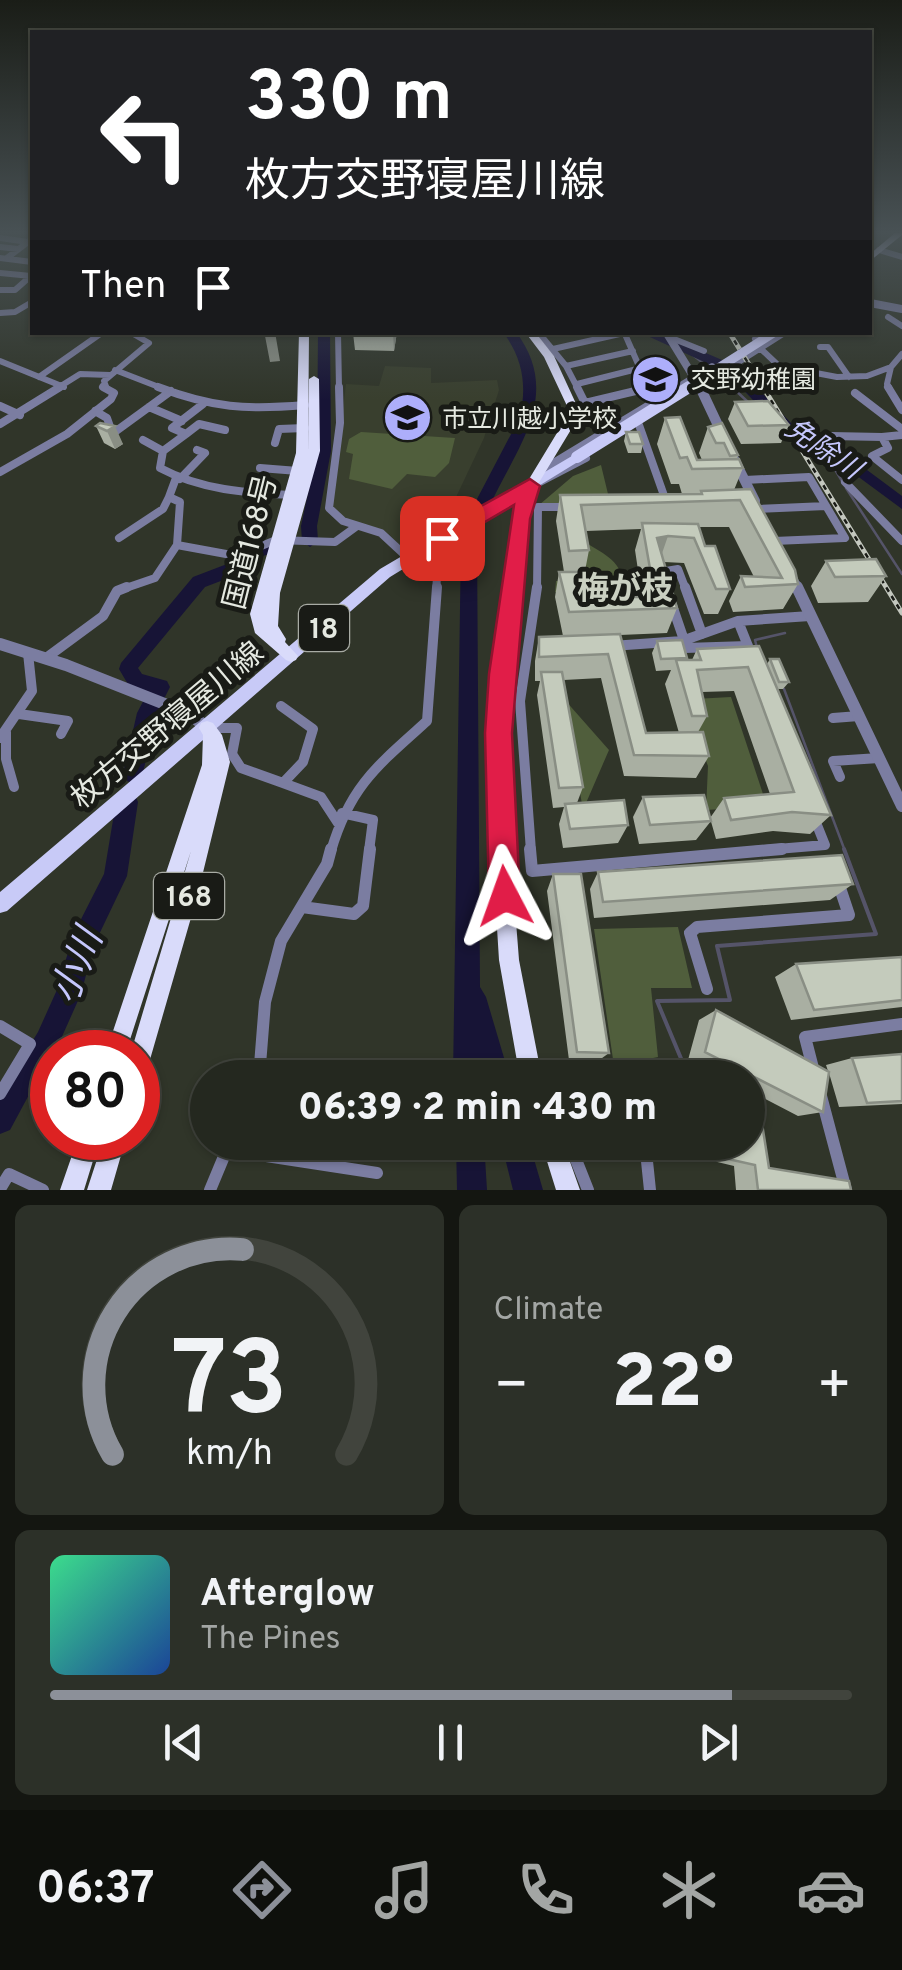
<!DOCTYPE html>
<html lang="en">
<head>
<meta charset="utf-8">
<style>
  :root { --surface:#24281f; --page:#2c3028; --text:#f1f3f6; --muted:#a3a6a4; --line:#41443d; --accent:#8c9099 }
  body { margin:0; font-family:Overpass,"Noto Sans JP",sans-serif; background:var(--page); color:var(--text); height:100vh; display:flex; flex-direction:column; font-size:38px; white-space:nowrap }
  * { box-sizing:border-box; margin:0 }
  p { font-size:32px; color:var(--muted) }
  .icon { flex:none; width:55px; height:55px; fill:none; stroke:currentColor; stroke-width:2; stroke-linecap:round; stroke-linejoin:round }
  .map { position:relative; height:1190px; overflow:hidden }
  .sheet { display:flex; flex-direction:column; gap:15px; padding:15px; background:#141611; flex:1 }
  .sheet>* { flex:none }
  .banner { position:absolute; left:30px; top:30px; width:842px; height:305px; border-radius:0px; box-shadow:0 2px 8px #0004,0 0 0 2px var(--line); background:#202124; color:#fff; overflow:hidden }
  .speed { position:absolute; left:30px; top:1030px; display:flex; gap:20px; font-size:50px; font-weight:700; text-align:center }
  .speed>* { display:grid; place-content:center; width:130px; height:130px; border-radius:50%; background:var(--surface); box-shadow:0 2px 8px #0004,0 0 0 2px var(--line); line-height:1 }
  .speed .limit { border:15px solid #d22; background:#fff; color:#111 }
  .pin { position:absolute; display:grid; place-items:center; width:85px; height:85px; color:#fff; margin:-42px; border-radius:20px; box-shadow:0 5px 15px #0006 }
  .me { position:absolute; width:110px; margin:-55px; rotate:356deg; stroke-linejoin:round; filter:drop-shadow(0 0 8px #0008) }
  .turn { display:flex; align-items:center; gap:35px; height:210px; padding:0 50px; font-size:45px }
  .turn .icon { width:130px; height:130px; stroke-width:2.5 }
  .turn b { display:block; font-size:70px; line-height:85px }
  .then { display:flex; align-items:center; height:95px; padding:0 50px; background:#0003; gap:20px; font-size:38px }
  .big { font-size:75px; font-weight:800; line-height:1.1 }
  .sheet .widget { flex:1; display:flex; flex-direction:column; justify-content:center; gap:15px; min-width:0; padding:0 35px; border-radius:15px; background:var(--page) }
  .sheet .dial { align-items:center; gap:0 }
  .dial svg { height:260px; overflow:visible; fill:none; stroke:var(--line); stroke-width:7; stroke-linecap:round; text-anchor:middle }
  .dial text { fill:var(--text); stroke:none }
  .song { display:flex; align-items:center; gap:30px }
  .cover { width:120px; height:120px; border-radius:15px; background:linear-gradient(135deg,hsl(150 70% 55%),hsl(220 70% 35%)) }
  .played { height:10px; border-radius:5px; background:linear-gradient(90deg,var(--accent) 85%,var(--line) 85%) }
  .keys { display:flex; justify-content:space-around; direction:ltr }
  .heat { display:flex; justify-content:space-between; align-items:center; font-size:55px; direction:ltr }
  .sheet .tiles { flex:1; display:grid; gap:15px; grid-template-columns:1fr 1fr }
  .widget:last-child { grid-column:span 2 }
  .trip { position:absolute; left:190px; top:1060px; width:575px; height:100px; border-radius:50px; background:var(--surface); box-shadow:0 2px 8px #0004,0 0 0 2px var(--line); font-weight:800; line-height:100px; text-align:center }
  .dock { display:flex; height:160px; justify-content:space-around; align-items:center; background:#0e100c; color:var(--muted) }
  .dock .icon { width:70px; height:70px }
  .dock .on { color:var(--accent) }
  .dock b { font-size:45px; color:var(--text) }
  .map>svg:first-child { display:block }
  .built { fill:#393f2e }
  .green { fill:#505e3c }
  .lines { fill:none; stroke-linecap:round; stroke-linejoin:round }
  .stream-far1 { stroke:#555469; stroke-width:2.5 }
  .stream { stroke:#555469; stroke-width:4 }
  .river { fill:#171436; fill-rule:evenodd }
  .minor-far3 { stroke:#7b7da1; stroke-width:6 }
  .minor-far2 { stroke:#7b7da1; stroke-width:8 }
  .minor-far1 { stroke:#7b7da1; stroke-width:10 }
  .minor { stroke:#7b7da1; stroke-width:12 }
  .tertiary-far2 { stroke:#7b7da1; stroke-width:8 }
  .tertiary-far1 { stroke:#7b7da1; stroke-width:10 }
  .tertiary { stroke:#7b7da1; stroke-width:12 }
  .primary { fill:#c8caf7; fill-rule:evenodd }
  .trunk { fill:#d9dbfa; fill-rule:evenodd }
  .rail-casing { stroke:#c3c7be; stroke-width:5 }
  .rail { stroke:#191b16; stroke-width:2.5; stroke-dasharray:5; stroke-linecap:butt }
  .primary-bridge-far1 { stroke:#c8caf7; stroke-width:9 }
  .primary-bridge { stroke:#c8caf7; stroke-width:12 }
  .wall { fill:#a9afa2; fill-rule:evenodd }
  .shaded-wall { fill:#898e84 }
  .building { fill:#c4cbbc; stroke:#898e84; stroke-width:2.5 }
  .route { fill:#e11d48; stroke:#92132f; stroke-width:2.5 }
  .labels { text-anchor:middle; stroke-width:10; stroke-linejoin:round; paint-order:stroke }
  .far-poi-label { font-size:25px; fill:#e5e9e1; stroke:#191b16; text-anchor:start }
  .far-water-label { font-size:28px; font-style:italic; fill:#c5c7fc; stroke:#191b16 }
  .shield { fill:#191b16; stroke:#a8aba4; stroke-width:2.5 }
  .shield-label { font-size:28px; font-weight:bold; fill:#e5e9e1 }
  .street-label { font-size:30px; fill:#e5e9e1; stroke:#191b16 }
  .neighbourhood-label { font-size:32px; font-weight:bold; fill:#cad0c1; stroke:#191b16 }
  .near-water-label { font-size:38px; font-style:italic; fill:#c5c7fc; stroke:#191b16 }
</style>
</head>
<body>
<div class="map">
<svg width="902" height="1190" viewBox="0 0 902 1190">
  <rect width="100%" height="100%" fill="#303529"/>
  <path class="built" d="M385 366 431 368V383L497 380 499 390 484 438 441 529 405 551 389 534 344 520 331 508 346 384 379 386Z"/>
  <path class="green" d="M361 432 455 438 449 463 435 477 407 474 392 489 349 479 353 454 346 452 349 439Z
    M601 465 608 494H599L602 504 539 505 573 476Z
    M583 541C600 552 622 560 622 582L590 612 587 594 555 592 556 581H588Z
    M731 697 767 806 706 810 708 766 700 745 694 699Z
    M564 699 609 750 583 810Z
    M678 927 692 988H651L658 1057 614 1066 594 929Z"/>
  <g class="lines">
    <path class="stream-far1" d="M685 349 707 366
      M721 377 748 402
      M806 444 825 453 842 481
      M846 488 902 574
      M757 648 755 640 785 633
      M784 689 845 851"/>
    <path class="stream" d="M663 1078 685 1068 657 1001 730 1000 717 946 876 934 844 849"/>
    <path class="river" d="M318 332H330L331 451 317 526 318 541 310 547 302 541 301 526 317 451Z
      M503 332H516C573 408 493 469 477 542L480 987 486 997 510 1078H483L481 1068V1078H453L461 542 466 520 520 417C527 385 523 359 503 332Z
      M639 332H657L736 366 791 423 828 441 902 496V509L818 447 781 429 726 372Z
      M266 543 272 545 274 549 272 553 254 559 239 574 205 587 138 668 142 674 167 681 170 687 157 713 141 781 134 784 127 781 123 774 137 713 148 692 129 686 119 669 121 663 193 577 227 564 242 550Z
      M127 792 135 795 138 802 127 876 94 945 81 994 56 1050 52 1052 10 1130 0 1134V1094L38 1032 56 992 74 933 104 874 116 802 119 795Z
      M456 1142H484L487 1190H457Z
      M501 1142H529L543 1190H513Z"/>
    <path class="minor-far3" d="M0 238 28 242
      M0 247 18 249
      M879 250 902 257
      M0 258 32 262
      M7 258 32 239
      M0 273 31 276
      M0 290H15L32 275
      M0 313 15 312 32 302
      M888 317 902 326
      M338 332 339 389
      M538 332 566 366 578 389
      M624 332 649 389
      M674 339 704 351
      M755 339 765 332
      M820 347H828L849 377
      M553 349 624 333
      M761 349 779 366 837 377 867 376 891 367 902 354
      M0 361 64 387
      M566 366 633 351
      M115 370 164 389
      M39 377 103 332
      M577 384 641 368
      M56 389 80 374 110 375
      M107 389 104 381 149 343 130 332
      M644 389 648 388
      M674 389 712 366 720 371
      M696 389 786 332
      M890 389 887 384 891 367"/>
    <path class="minor-far2" d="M158 387C213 408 246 410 305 405
      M339 387 340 423 329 508 343 521 381 533 408 558
      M577 387 585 403 648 388
      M648 387 650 392
      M888 387 902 410
      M696 389 700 387
      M855 393 902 429
      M0 406 20 415
      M149 407 182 421
      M95 411 107 418 113 435
      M0 424 60 387
      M639 425 667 504
      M112 434 171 391
      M186 434 199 424 225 430
      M902 435 882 437 888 448 872 456 902 480
      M831 436 882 437
      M143 440 163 451 160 468C201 490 246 493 292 495
      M275 443 279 429 305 428
      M163 451 186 434 172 428 203 404
      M260 468 298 471
      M0 472 67 434 111 399 114 393 103 387
      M540 477 552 464 679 387
      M176 478 169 497 180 502 177 545
      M180 479 205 453 197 450
      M745 480 809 477 845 538 774 541
      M845 482 902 541
      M538 483 586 458
      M759 509 826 506
      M119 538 163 509 169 497
      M432 544 439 554 436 590
      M660 572 678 569 686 590
      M120 590 155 578 177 545 237 556 276 540 335 542 357 526
      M537 590 538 507H570"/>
    <path class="minor-far1" d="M685 587 702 634
      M672 605 684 640
      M738 621 752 656
      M682 641 685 648 748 646
      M612 646 682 641 738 621 810 616
      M46 658 103 616 117 591 127 587
      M19 714 68 721 61 734
      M833 718 859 716
      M207 728H237L232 754 241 768 283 783 303 762 313 729 281 706
      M6 732V759L14 787
      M0 738 32 691 28 653
      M840 777 833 761 879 758
      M283 783 321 797 338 823
      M342 813 373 820 369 851
      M331 851C350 786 378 765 427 721L437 587
      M531 851 520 701 537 587
      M754 851 825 845 815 820"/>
    <path class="minor" d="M530 849 532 871 782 849
      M302 907 354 914 363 906 370 849
      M707 989 690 933 697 927 849 915 839 885
      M0 1026 30 1044 0 1094
      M260 1065 333 1078
      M814 1072 805 1037 902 1024
      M255 1078 260 1065 265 1002 281 941 327 864 331 849
      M821 1096 846 1190
      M569 1142 588 1190
      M645 1142 650 1190
      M227 1150 377 1173
      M0 1189 9 1174 43 1190
      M210 1190 230 1142"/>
    <path class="tertiary-far2" d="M870 303 902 309
      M666 332 701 389"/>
    <path class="tertiary-far1" d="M700 387 724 438
      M734 459 755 501
      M791 576 798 590"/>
    <path class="tertiary" d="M797 587 902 806
      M0 644 66 665 190 714 207 728"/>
    <path class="primary" d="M895 233H902V235L870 261V254Z
      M577 453 581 454V460L390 577 7 911 0 913V892L380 569Z"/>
    <path class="trunk" d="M299 332H309L308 453 309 379 314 376 319 379 320 451 280 593 278 626 286 639 285 642 298 656 296 660 291 662 286 660 255 633 250 614 296 453Z
      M525 332H535L554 356 578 408 575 423 529 499 508 674 509 832 519 960 542 1078H520L499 960 491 832 494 674 517 499 563 423 568 408 544 357Z
      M207 721 213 723 222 735 230 762 197 897 149 1063 145 1070 138 1074V1052H131L191 851 126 1052H106L202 765 203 735 199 728 201 723Z
      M78 1138H100L84 1190H60Z
      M104 1138H126L111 1190H87Z
      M541 1142H563L580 1190H556Z"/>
    <defs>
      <path id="rail" d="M729 332 902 613"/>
    </defs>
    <use href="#rail" class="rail-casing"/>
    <use href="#rail" class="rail"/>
    <path class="primary-bridge-far1" d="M685 389 775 332"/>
    <path class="primary-bridge" d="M577 457 689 387"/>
  </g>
  <path class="wall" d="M397 332 394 351 355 350 353 333H351Z
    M735 402 789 425 781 443 741 444 728 419Z
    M665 418 697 460H702L699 453 708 427 738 455 737 459 743 468 734 490 798 584 783 609 733 612 729 601 741 576 754 577 729 527H699L705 546 730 589 718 614H704L684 563 664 562 677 608 667 633 620 635 646 733H679L665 684 671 670 656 671 652 653 657 641 687 658 686 660H692L697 649 767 664 770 659 789 682 783 689H778L831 815 810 834 773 831 716 839 710 818 724 798 770 794 734 691 702 692 707 716 698 732 709 756 696 778 624 776 601 678 564 680 583 787 577 803 628 825 618 843 563 848 559 824 564 807 553 808 537 695 540 681H535V661L539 637 563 636 555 597 559 572H564L556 521 560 495 682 494 679 484H671L657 444ZM641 529 635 550 642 597H585L579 576H584L589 550 586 531Z
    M100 423 123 444 115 449 104 443 96 426Z
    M626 432 643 444 641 453H628L624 441Z
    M826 561 886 576 868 602 818 603 811 586Z
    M643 797 711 821 696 840 639 844 633 817Z
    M598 872 853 884 830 900 594 918 590 889Z
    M553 874 609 1053 598 1061 569 1060 547 891Z
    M902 957V1007L791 1020 775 977 796 964Z
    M716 1010 828 1071 826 1065 852 1058 902 1054V1104L839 1107 829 1073 823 1112 798 1116 748 1090V1078H723L688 1060 699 1020Z
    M682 1142H748L769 1168 851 1190H736L734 1166 684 1154Z"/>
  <path class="shaded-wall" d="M265 332H275L280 361 270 362 265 336Z
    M393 332H397L394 351Z
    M115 426 123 444 115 449 107 431Z
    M668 536 659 562 649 564 657 538Z"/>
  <path class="building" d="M768 401 789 425 748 426 735 402Z
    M680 417 697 460 739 459 743 468 692 469 687 457 680 458 665 418Z
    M100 423 115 426 107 431 96 426Z
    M722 423 738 455 730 456 724 443H716L708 427Z
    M626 432H639L643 444H630Z
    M751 489 795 570 798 584 745 587 741 576 782 578 740 500 581 505 589 550 569 551 560 495 702 494 701 491Z
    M642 523 698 524 705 546H715L730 589H716L694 538 668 536 657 538 677 608 569 612 559 572H578L585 597H655Z
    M876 559 886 576 835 577 826 561Z
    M620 634 646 733 703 732 709 756 634 755 608 654 539 657V637Z
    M682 640 687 658 661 659 657 641Z
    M759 646 831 815 792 812 731 820 724 798 794 792 748 667 697 670 707 716H692L676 660H701L697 649Z
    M770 659H779L789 682H779Z
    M541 672H562L583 787 559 788Z
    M704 795 711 821 650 825 643 797Z
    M624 800 628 825 570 829 565 804Z
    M842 855 853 884 603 902 598 872Z
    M553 874H581L609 1053 577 1052Z
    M902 957V1000L814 1010 796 964Z
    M716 1010 829 1072 823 1112 705 1052Z
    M902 1054V1101L867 1103 852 1058Z
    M748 1115 761 1117 769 1168 849 1181 851 1190H758L755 1165 701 1153 700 1142H748Z"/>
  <linearGradient id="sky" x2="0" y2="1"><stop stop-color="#1a1d17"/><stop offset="0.58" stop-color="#485154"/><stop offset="1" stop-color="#485154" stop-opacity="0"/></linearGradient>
  <rect width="902" height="400" fill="url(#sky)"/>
  <path class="route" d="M530 479 540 486 530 519 512 733 520 896 516 907 505 912 494 907 489 896 485 733 489 674 514 505 449 543H434L431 538 434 532Z"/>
  <defs>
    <symbol id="school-disc" viewBox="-11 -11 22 22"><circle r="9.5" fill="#adaefb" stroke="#191b16"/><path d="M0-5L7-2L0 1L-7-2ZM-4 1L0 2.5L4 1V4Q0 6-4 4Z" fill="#111"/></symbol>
  </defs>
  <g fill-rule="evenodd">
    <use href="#school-disc" x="628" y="352" width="55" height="55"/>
    <use href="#school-disc" x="380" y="390" width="55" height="55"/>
  </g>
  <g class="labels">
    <g class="far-poi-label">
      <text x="691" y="388">交野幼稚園</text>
      <text x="442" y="427">市立川越小学校</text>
    </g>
    <g class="far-water-label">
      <text transform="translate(824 448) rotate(34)" y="10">免除川</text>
    </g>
    <g class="shield">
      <rect x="299" y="605" width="50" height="46" rx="8"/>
      <rect x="154" y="873" width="70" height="46" rx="8"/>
    </g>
    <g class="shield-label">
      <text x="324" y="638">18</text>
      <text x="189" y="906">168</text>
    </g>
    <g class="street-label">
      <text transform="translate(250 542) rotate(-76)" y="10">国道168号</text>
      <text transform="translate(167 725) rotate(-40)" y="10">枚方交野寝屋川線</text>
    </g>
    <g class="neighbourhood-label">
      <text x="625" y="599">梅が枝</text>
    </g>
    <g class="near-water-label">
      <text transform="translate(76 966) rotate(-68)" y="13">小川</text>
    </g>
  </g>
</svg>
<div class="speed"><div class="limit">80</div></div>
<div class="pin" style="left:442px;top:538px;background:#d93025"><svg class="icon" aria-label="arrive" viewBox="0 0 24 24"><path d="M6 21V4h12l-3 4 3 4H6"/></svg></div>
<svg class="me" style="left:505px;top:896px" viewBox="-20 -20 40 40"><path d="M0-17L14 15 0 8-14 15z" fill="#e11d48" stroke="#fff" stroke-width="4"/></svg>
<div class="trip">06:39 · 2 min · 430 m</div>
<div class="banner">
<div class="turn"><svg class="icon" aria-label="left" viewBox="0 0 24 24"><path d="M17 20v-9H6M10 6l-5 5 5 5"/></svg><div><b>330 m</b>枚方交野寝屋川線</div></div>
<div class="then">Then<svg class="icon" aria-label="arrive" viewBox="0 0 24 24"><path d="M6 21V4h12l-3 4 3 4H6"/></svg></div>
</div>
</div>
<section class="sheet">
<div class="tiles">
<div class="widget dial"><svg viewBox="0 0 100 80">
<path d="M14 69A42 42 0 1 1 86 69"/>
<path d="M14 69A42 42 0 0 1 54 6" stroke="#8c9099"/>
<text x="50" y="56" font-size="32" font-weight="700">73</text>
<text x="50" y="72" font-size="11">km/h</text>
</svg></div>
<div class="widget"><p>Climate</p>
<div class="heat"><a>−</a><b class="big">22°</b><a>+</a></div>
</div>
<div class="widget">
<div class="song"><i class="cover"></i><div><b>Afterglow</b><p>The Pines</p></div></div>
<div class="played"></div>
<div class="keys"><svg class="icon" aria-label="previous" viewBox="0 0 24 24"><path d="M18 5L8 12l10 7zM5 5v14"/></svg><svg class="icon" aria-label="pause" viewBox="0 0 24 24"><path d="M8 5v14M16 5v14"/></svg><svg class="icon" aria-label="next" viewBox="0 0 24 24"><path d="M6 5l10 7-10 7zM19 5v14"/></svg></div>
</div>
</div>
</section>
<nav class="dock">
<b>06:37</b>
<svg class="icon on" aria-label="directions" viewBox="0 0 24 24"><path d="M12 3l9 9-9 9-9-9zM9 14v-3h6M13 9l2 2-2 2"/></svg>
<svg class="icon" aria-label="music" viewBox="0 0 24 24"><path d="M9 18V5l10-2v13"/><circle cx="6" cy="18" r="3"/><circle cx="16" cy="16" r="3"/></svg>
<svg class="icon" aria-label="phone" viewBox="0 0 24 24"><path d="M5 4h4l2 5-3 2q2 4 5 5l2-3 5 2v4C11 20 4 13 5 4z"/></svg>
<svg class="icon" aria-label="climate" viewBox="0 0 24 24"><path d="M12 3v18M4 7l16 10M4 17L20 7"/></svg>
<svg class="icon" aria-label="car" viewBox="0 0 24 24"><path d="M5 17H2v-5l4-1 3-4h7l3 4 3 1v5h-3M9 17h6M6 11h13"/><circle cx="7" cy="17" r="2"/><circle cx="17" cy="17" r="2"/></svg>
</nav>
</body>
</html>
